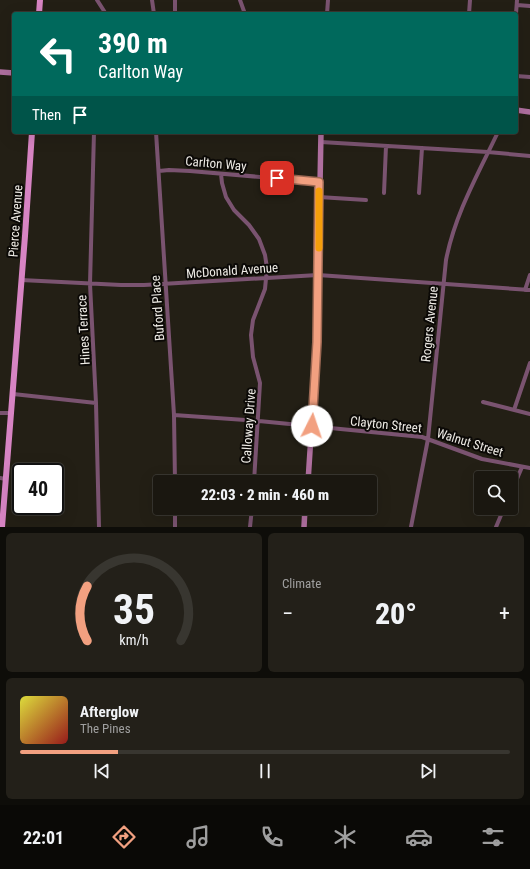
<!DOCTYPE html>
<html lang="en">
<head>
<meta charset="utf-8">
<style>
  :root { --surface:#1a1710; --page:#232019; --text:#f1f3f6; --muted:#9f9f9f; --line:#383630; --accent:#f2a080 }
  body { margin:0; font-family:"Roboto Condensed",sans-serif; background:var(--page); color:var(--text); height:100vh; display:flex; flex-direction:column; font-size:15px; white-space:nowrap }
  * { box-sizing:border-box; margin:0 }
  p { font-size:13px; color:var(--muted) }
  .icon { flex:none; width:22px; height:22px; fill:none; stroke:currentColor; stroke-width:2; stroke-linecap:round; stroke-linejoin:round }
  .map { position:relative; height:527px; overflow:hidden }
  .drawer { display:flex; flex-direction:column; gap:6px; padding:6px; background:#0e0d09; flex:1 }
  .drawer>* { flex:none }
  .top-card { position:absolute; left:12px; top:12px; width:506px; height:122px; border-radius:4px; box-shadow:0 4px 16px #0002,0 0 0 1px var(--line); background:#00695c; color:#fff; overflow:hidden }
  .controls { position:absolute; left:474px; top:471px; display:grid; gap:8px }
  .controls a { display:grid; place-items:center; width:44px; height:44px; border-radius:4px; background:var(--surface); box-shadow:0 4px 16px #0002,0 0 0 1px var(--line); font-size:20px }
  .speed { position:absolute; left:12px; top:463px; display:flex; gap:8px; font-size:20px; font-weight:700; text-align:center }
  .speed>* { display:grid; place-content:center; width:52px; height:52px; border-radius:50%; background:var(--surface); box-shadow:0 4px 16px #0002,0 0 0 1px var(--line); line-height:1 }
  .speed .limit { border:2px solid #111; border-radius:6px; background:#fff; color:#111 }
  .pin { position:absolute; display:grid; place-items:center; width:34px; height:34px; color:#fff; margin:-17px; border-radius:8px; box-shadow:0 2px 6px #0006 }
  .me { position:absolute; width:44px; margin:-22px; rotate:4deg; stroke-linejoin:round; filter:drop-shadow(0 0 3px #0008) }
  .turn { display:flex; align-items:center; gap:14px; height:84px; padding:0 20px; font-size:18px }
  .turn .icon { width:52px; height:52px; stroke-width:2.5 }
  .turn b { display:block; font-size:28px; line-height:34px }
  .then { display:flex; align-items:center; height:38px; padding:0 20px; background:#0003; gap:8px; font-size:15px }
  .big { font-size:30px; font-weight:800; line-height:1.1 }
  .drawer .widget { flex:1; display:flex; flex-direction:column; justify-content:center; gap:6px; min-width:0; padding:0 14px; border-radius:6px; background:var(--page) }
  .drawer .dial { align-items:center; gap:0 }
  .dial svg { height:104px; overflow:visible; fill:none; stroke:var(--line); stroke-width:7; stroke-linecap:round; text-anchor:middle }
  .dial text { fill:var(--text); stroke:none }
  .song { display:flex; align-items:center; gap:12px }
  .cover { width:48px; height:48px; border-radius:6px; background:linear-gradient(135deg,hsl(60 70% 55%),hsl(0 70% 35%)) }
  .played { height:4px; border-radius:2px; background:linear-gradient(90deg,var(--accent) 20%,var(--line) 20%) }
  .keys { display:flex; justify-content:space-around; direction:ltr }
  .heat { display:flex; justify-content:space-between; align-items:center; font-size:22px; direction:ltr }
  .drawer .tiles { flex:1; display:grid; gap:6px; grid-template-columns:1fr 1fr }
  .widget:last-child { grid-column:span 2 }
  .trip { position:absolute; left:153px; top:475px; width:224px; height:40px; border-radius:4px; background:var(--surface); box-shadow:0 4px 16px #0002,0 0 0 1px var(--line); font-weight:800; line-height:40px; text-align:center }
  .tab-bar { display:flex; height:64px; justify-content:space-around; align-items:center; background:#0a0906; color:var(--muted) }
  .tab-bar .icon { width:28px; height:28px }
  .tab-bar .on { color:var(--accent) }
  .tab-bar b { font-size:18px; color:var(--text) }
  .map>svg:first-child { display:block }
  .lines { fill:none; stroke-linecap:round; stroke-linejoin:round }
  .street { stroke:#7a5370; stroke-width:4 }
  .secondary { stroke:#af6f9f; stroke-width:5.5 }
  .primary { stroke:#d784c3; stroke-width:6 }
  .route-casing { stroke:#9d6853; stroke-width:10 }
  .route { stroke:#f2a080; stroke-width:7 }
  .slow { stroke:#f59e0b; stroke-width:7 }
  .labels { text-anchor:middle; stroke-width:4; stroke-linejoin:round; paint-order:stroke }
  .street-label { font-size:13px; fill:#eeebe5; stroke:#0b0906 }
</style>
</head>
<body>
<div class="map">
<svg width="530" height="527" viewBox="0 0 530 527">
  <rect width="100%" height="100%" fill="#231f15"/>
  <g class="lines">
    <path class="street" d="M97 0 106 14
      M152 0 154 14
      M175 0V14
      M240 0 245 14
      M517 5 530 6
      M327 14 328 0
      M469 14 470 0
      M516 14 517 0
      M516 76 530 77
      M94 132 90 284 96 403 99 527
      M156 132 174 415 175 482
      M321 142 488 152 530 156
      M159 171 169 170 190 171 319 182
      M221 174 222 183 226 197 234 210 249 225 259 239 265 255 267 268 265 289 253 320 251 335 253 357 260 383 254 482
      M384 193 386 146
      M419 193 422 148
      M319 197 366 200
      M21 280 121 285H144L318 275 530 290
      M525 290 530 275
      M13 394 96 403
      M483 402 530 414
      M514 410 530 363
      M0 413H11
      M174 415 259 421 422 437 482 459 530 468
      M0 478 6 479
      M511 493 522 467
      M175 508V527
      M250 527 252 508
      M411 527 428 439 446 260C455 214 478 174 498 132
      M496 527 504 508"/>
    <path class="secondary" d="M0 72 14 73
      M516 110 530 112
      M308 482 317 342 321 132
      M304 527 305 508"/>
    <path class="primary" d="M39 14 40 0
      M2 527 25 236 32 132"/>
  </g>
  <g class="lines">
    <defs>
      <path id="route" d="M277 178 319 182 317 342 312 426"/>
    </defs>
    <use href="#route" class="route-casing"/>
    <use href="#route" class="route"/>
    <path class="slow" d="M319 248V191"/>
  </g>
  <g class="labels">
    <g class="street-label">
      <text transform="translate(216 163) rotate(5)" y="5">Carlton Way</text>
      <text transform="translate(15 221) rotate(-86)" y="5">Pierce Avenue</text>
      <text transform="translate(232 270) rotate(-4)" y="5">McDonald Avenue</text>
      <text transform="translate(157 308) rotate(-94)" y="5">Buford Place</text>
      <text transform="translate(429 324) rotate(-84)" y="5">Rogers Avenue</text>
      <text transform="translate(83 330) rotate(-93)" y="5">Hines Terrace</text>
      <text transform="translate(386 424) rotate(6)" y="5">Clayton Street</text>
      <text transform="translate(248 426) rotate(-86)" y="5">Calloway Drive</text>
      <text transform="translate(470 442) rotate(17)" y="5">Walnut Street</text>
    </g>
  </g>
</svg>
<div class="controls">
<a><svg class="icon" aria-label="search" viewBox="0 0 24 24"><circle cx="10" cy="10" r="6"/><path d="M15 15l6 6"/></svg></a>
</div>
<div class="speed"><div class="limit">40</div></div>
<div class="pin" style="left:277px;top:178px;background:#d93025"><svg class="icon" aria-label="arrive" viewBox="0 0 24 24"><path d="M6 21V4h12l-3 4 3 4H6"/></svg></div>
<svg class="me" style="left:312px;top:426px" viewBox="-20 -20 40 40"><circle r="19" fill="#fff"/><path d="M0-13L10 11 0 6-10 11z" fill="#f2a080"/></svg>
<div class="trip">22:03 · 2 min · 460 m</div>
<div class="top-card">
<div class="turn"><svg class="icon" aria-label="left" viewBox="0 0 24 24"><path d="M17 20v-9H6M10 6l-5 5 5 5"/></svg><div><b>390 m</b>Carlton Way</div></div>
<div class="then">Then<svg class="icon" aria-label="arrive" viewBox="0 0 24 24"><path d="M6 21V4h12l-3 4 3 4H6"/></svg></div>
</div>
</div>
<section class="drawer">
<div class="tiles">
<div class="widget dial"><svg viewBox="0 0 100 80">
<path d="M14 69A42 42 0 1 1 86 69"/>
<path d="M14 69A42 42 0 0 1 14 27" stroke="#f2a080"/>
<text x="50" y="56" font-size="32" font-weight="700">35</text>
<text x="50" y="72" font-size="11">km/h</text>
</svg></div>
<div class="widget"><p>Climate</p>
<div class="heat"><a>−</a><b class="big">20°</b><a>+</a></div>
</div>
<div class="widget">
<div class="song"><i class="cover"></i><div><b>Afterglow</b><p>The Pines</p></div></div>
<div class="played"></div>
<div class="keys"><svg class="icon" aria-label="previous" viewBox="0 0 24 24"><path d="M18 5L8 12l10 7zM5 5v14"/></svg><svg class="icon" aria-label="pause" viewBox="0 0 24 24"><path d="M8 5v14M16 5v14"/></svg><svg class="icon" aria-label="next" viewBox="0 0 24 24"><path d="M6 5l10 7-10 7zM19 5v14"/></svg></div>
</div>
</div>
</section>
<nav class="tab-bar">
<b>22:01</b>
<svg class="icon on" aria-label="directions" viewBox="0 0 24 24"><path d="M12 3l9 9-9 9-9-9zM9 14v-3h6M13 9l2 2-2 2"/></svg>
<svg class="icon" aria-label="music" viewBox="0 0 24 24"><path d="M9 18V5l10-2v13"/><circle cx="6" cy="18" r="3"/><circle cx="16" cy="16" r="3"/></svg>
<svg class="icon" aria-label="phone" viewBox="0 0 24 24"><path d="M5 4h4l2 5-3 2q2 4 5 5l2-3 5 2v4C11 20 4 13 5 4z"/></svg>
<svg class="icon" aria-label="climate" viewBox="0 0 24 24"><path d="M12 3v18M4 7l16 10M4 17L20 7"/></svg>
<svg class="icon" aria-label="car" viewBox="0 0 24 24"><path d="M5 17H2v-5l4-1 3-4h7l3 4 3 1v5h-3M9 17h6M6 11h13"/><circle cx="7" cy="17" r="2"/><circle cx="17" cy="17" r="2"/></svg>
<svg class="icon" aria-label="filters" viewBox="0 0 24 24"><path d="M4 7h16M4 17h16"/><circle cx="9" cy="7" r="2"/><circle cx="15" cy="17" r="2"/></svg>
</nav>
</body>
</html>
